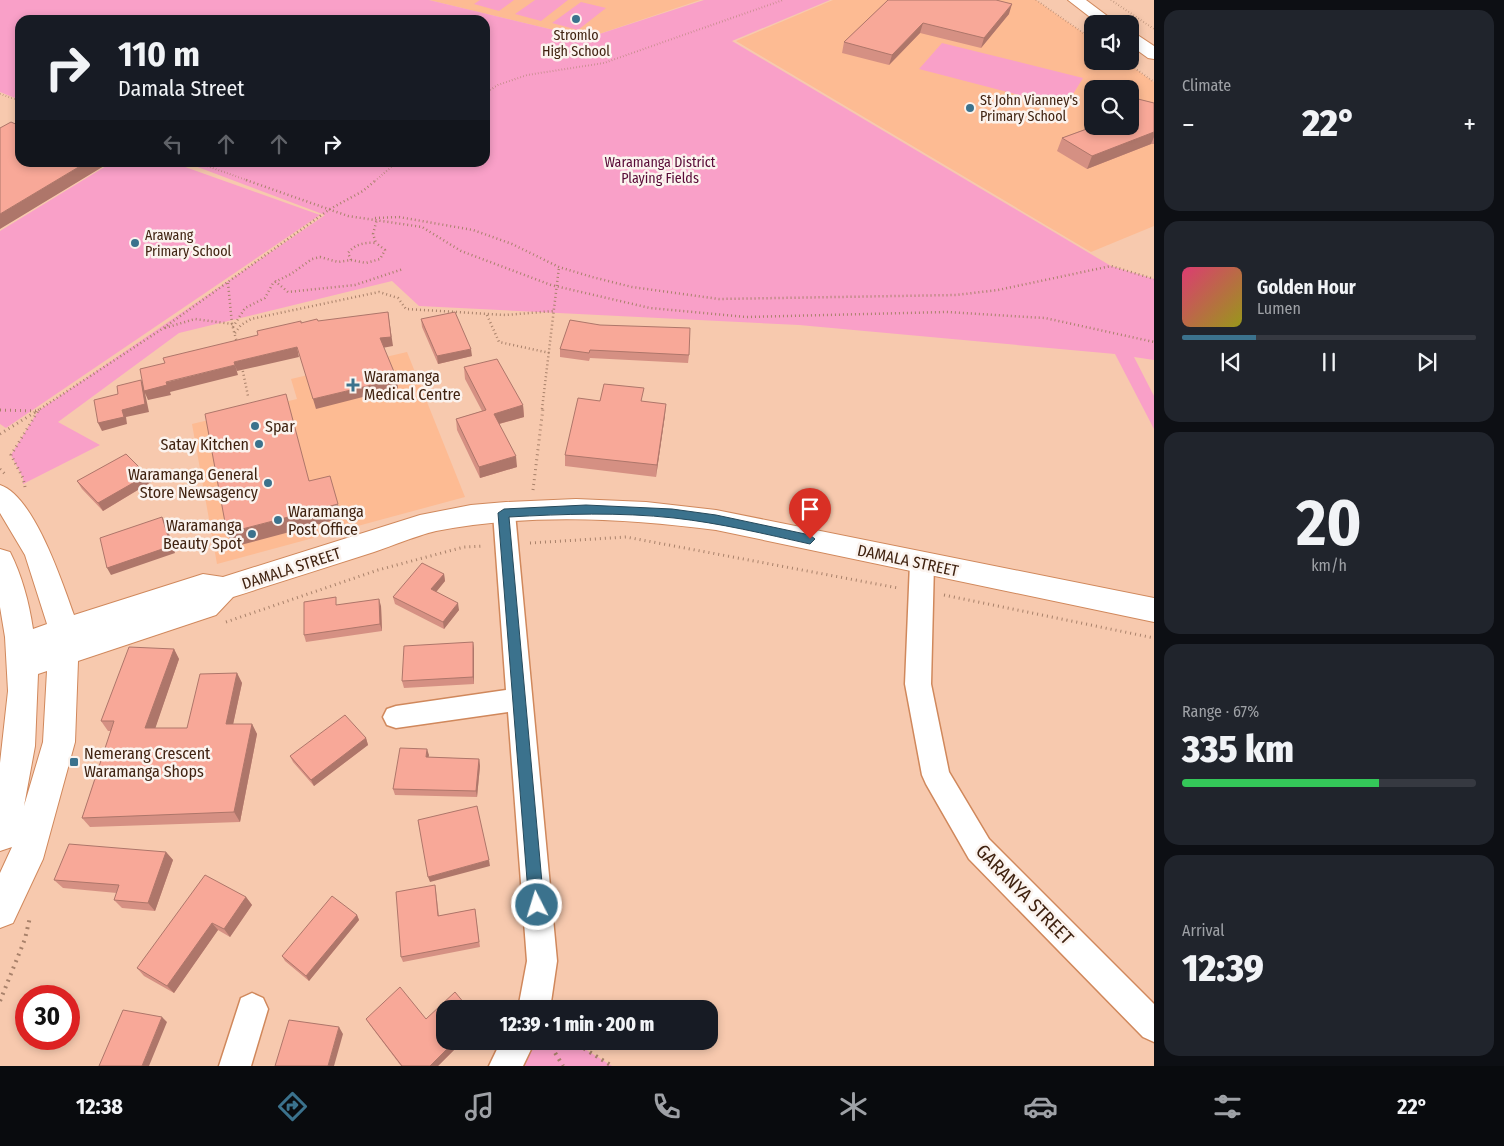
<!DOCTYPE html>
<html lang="en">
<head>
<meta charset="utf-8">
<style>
  :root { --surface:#171b24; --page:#20242c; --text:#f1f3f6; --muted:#9ea1a6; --line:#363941; --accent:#3b728d }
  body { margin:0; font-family:"Fira Sans Condensed",sans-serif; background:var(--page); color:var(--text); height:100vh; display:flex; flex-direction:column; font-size:19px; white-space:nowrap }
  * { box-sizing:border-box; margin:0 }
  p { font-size:16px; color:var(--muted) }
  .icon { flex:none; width:28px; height:28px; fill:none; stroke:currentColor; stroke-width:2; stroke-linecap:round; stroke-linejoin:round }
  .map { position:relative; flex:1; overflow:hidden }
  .sheet { display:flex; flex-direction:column; gap:10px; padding:10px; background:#0d0f14; width:350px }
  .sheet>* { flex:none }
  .top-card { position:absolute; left:15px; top:15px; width:475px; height:152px; border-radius:15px; box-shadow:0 2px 8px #0003; background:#171b24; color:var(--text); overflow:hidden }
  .tools { position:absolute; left:1084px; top:15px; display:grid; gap:10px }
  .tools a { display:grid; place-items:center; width:55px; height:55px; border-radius:10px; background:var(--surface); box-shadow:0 2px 8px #0003; font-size:25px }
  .speed { position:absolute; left:15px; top:985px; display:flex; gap:10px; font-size:25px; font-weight:700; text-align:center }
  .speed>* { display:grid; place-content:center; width:65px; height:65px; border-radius:50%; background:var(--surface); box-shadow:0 2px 8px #0003; line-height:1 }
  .speed .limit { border:8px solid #d22; background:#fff; color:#111 }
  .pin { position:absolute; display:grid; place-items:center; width:42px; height:42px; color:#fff; margin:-51px -21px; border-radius:50% 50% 50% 0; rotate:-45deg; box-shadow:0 0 5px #0007 }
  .pin .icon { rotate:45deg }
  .me { position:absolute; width:55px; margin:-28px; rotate:355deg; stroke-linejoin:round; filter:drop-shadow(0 0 4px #0008) }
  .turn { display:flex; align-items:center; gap:18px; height:105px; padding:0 20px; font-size:22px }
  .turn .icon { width:65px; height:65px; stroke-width:2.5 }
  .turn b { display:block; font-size:35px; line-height:42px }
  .lanes { display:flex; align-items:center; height:48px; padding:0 20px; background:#0003; justify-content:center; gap:25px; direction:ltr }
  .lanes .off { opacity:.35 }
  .big { font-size:38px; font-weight:800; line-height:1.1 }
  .sheet .tile { flex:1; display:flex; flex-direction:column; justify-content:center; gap:8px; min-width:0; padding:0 18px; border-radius:15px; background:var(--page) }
  .sheet .dial { align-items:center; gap:0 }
  .dial b { font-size:65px; line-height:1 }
  .song { display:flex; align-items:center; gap:15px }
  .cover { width:60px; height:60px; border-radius:8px; background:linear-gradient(135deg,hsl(340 70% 55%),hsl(60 70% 35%)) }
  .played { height:5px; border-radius:2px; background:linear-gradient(90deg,var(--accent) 25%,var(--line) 25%) }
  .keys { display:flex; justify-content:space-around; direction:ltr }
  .heat { display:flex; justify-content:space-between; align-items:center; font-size:28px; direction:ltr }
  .charge { height:8px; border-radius:4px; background:linear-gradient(90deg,#34c759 67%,var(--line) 0) }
  .trip { position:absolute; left:436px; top:1000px; width:282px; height:50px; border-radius:15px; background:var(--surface); box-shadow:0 2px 8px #0003; font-weight:800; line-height:50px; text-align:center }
  .dock { display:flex; height:80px; justify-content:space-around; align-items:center; background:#090b0e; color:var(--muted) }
  .dock .icon { width:35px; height:35px }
  .dock .selected { color:var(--accent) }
  .dock b { font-size:22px; color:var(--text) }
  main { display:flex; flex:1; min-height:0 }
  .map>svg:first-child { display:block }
  .built { fill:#fdbb93; fill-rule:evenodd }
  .green { fill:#f9a0c8 }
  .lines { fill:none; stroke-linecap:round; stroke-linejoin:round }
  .street-casing { stroke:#d0885c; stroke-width:3 }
  .secondary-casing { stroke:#d0885c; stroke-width:2 }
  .path-far3 { stroke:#a8816a; stroke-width:2; stroke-dasharray:0.5 2.5; stroke-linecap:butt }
  .path-far2 { stroke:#a8816a; stroke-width:2.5; stroke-dasharray:1 3; stroke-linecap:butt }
  .path-far1 { stroke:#a8816a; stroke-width:3; stroke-dasharray:1 4; stroke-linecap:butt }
  .path { stroke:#a8816a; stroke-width:4; stroke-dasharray:2 5; stroke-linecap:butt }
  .street { fill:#fff; fill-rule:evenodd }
  .secondary { fill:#fff; fill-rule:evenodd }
  .wall { fill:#d59083 }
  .shaded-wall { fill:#ae766a }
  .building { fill:#f8a898; stroke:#ae766a }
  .route { fill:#3b728d; stroke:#264a5c }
  .poi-dot { fill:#3b728d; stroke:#fbf3ee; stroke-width:2 }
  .labels { text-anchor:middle; stroke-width:5; stroke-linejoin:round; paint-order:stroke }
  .far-poi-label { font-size:14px; fill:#402311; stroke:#fbf3ee; text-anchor:start }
  .far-park-label { font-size:14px; fill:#580b37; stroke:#fbf3ee }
  .poi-label { font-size:16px; fill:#402311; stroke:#fbf3ee; text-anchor:start }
  .street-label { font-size:16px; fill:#402311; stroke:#fbf3ee }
  .near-street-label { font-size:19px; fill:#402311; stroke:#fbf3ee }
</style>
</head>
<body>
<main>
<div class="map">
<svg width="1154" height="1066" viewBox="0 0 1154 1066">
  <rect width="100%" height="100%" fill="#f7c9ae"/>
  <path class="built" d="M429 0H700L587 38Z
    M833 0H1036L1092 39V61H1124L1154 82V226L1091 252 736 41ZM1092 89H1130V126H1092Z
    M407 352 465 497 217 564 192 424 297 399 291 379Z"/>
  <path class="green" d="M0 0H429L587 38 704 0H830L732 41 1111 266 1154 279V360L1134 357 1154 396V429L1115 354 799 325 419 306 392 281 179 333 58 422 100 445 23 484V478L11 455 38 411 325 215 187 163 485 162V20H20V100L0 92Z
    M480 0H514L499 11 474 4Z
    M535 0H568L541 21 515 14Z
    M581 2 606 8 578 30 552 23Z
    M942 43 1083 78 1065 107 919 69Z
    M111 163H174L320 215 6 428 0 424V231Z
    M519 1041H572L612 1066H505Z"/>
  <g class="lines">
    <defs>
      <path id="street" d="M504 505 512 507 515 513 557 961 550 1009H518L527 961 508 712 396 728 387 725 383 717 387 709 396 706 506 690 493 513 496 507Z
        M922 554 930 557 934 563 931 684 949 772 989 839 1154 1004V1042L1143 1037 969 859 926 784 922 775 905 684 910 563 914 557Z
        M252 993 263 998 268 1009 251 1066H219L241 998Z
        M501 1041H535L523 1066H489Z"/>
      <path id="secondary" d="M1068 0H1086L1118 24H1099Z
        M1130 32 1136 34 1154 46V59L1148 58 1130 45Z
        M0 485C34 496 62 582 74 615L203 574 223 577 420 515 471 505 506 502 576 499 646 502 716 510 1154 598V622L716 530C623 518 528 513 436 531 415 536 395 545 374 552 327 567 280 582 233 597L216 615 78 661 75 742 43 859 13 923 0 928V873L12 847 0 851V763L8 691 5 637 0 607V549L10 552C22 576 29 602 33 629L47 624 25 555 0 513ZM47 671 43 742 24 806 35 746 38 674Z"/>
    </defs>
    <use href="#street" class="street-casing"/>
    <use href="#secondary" class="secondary-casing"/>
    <path class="path-far3" d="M1036 0 1092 39
      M1111 0 1154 29
      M1125 61 1154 82
      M485 93 498 85 527 75 604 63 783 0
      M0 94 20 101
      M196 162 249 181
      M375 181 397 162"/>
    <path class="path-far2" d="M246 180 348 216 422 227 461 251 551 285 650 308 746 317 946 312 1045 318 1154 342
      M375 218 399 217 473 230 512 244 559 267 592 277 632 287 719 299 956 295 998 290 1111 266 1154 279
      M351 260 366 263 380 259 385 250 376 243
      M275 281 288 292 355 285 403 269
      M228 283 232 324
      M487 315 499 342 550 353
      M233 327 245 308 265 298 273 283 291 274 312 259 320 257 338 262 351 260 348 253C355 244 365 242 376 243L373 234 377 219
      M165 328 195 319 232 324 237 343
      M235 333 241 325 251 319 379 292 398 298 406 309 506 315 554 311
      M242 367 248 396
      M40 409 162 329 330 209 363 191 376 180
      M542 409 559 267"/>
    <path class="path-far1" d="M0 410 38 411
      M0 434 42 408
      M0 469 6 475
      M25 487 23 478 11 455 38 411
      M533 490 543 408
      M530 543 626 537 898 588
      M944 595 1154 638
      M226 622 378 570 464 547 483 546"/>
    <path class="path" d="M0 1001 25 939 30 917
      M548 1041 563 1066
      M572 1041 612 1066"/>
    <use href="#street" class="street"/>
    <use href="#secondary" class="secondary"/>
  </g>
  <path class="wall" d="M888 0 1009 14 981 48 920 33 889 65 842 53 844 42Z
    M1089 101 1092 102V122L1084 114Z
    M1154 103V144H1151L1087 169 1057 151 1062 138Z
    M421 319 472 356 438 364 422 327Z
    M570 320 689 355 688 363 590 358 589 361 560 357V349Z
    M464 367 523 405 524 417 499 424 517 467 480 478 457 430 456 419 482 411 465 379Z
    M600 401 643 402 665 415 656 477 565 466V455Z
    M77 481 151 482 103 511 82 489Z
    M444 574 445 581 436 592 459 610 444 629 395 604 393 597Z
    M338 605 381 606 382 631 306 642 304 635Z
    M473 642 474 649V684L404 688 402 681Z
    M174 649 179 659 155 728H187L237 673 242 683 233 724H252L257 734 240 822 90 827 82 818 111 731H108L101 721Z
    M366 738 368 745 314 786 293 762 290 756Z
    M429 755 428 757 479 759 480 766 477 797 395 795 393 789Z
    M166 852 173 860 155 911 122 908 114 900 117 893 63 888 54 880Z
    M435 885 436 891 439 916 475 909 480 947 403 962 401 957Z
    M246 897 252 905 230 937 218 930 174 993 144 976 137 968Z
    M357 915 359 920 309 981 285 961 282 956Z
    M366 1019 463 1041 438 1066H401L370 1025Z"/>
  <path class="shaded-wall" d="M1012 4 1009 14 981 48 984 38Z
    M923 23 920 33 889 65 892 55Z
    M1154 132V137L1151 144 1087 169 1092 156Z
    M87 162H103L104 166 0 229V214Z
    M388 312 393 346 382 348 380 338Z
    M297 347 299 357 237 371 234 362Z
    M471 349 472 356 438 364 437 356Z
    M235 365 238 375 170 392 171 395 148 400 145 393 149 412 126 417 127 424 102 431 98 423 122 410 141 380 144 388Z
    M397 379 398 388 316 409 313 399Z
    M666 404 665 415 656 477 657 465Z
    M523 405 524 417 495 425 494 414Z
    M516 456 517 467 480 478 479 467Z
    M147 475 151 482 103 511 98 503Z
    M338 504 342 518 233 547 227 533Z
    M162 517 166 524 175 553 111 575 107 568Z
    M444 574 445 581 432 597 431 589Z
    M379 599 381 606 382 631 380 624Z
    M458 603 459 610 444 629 443 622Z
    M473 642 474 649V684L473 677Z
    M174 649 179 659 152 738 145 728Z
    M237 673 242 683 231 734 226 724Z
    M252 724 257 734 240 822 234 812Z
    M366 738 368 745 314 786 311 780Z
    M427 749 429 755 427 764 426 757Z
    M479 759 480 766 477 797 476 791Z
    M166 852 173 860 155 911 148 903Z
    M489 860 490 866 430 882 428 877Z
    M246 897 252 905 230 937 224 929Z
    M357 915 359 920 309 981 306 976Z
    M212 923 218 930 174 993 167 986Z
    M162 1017 167 1022 149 1066H142Z
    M339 1027 343 1034 334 1066H328Z
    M455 1041H463L438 1066H430Z"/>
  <path class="building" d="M888 0H996L1012 4 984 38 923 23 892 55 844 42Z
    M1130 97 1154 103V132L1092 156 1062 138 1095 126H1130Z
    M11 122 20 126V162H87L0 214V128Z
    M388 312 391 337 380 338 397 379 313 399 297 347 234 362 235 365 166 382 167 385 144 391 140 369 165 363 163 358 258 335 257 331 301 321V323L317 319 318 321Z
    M455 312 471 349 437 356 421 319Z
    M570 320 600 325 690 328 689 355 590 350 589 353 560 349Z
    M497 359 523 405 494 414 516 456 479 467 456 419 486 410 464 367Z
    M141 380 145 404 122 410 124 417 98 423 94 400 118 394 117 386Z
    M604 384 644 388 641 401 666 404 657 465 565 455 578 398 600 401Z
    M286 394 309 481 330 476 338 504 227 533 205 414Z
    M126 454 147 475 98 503 77 481Z
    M162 517 171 546 107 568 100 538Z
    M422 563 444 574 431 589 458 603 443 622 393 597Z
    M336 597V605L379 599 380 624 304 635V602Z
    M473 642V677L402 681 404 646Z
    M129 647 174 649 145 728H187L200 674 237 673 226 724H252L234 812 82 818 114 721H101Z
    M345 715 366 738 311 780 290 756Z
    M400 748 427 749 426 757 479 759 476 791 393 789Z
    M477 806 489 860 428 877 418 820Z
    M69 844 166 852 148 903 114 900 119 885 54 880Z
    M205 875 246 897 224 929 212 923 167 986 137 968Z
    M435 885 438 916 475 909 479 942 401 957 396 892Z
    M332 896 357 915 306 976 282 956Z
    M400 987 426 1019 455 992 469 1009H445V1041H455L430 1066H402L366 1019Z
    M123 1010 162 1017 142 1066H99Z
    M289 1020 339 1027 328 1066H275Z"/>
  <path class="route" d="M586 505 672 509 716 515 810 535 815 539 810 544C765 534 720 523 674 518 619 512 564 514 509 517L544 905 542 910 537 912 532 910 529 905 498 513 504 509Z"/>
  <g class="poi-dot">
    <circle cx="576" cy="19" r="5"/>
    <circle cx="970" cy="108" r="5"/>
    <circle cx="135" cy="243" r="5"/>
    <path d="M350.5 377.5h5v5h5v5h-5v5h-5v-5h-5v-5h5z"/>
    <circle cx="255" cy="426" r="5"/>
    <circle cx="259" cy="444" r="5"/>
    <circle cx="268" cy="483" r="5"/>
    <circle cx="278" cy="520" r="5"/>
    <circle cx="252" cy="534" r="5"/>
    <rect x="69" y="757" width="10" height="10" rx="2.5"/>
  </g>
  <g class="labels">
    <g class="far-poi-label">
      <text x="576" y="40" text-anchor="middle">Stromlo<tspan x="576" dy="16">High School</tspan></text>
      <text x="980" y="105">St John Vianney's<tspan x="980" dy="16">Primary School</tspan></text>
      <text x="145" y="240">Arawang<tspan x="145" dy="16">Primary School</tspan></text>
    </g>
    <g class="far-park-label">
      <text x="660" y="167">Waramanga District<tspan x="660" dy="16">Playing Fields</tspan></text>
    </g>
    <g class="poi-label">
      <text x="364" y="382">Waramanga<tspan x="364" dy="18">Medical Centre</tspan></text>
      <text x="265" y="432">Spar</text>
      <text x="249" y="450" text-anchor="end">Satay Kitchen</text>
      <text x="258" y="480" text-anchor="end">Waramanga General<tspan x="258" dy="18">Store Newsagency</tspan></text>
      <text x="288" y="517">Waramanga<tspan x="288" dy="18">Post Office</tspan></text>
      <text x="242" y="531" text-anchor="end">Waramanga<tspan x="242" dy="18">Beauty Spot</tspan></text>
      <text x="84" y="759">Nemerang Crescent<tspan x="84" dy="18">Waramanga Shops</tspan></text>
    </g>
    <g class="street-label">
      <text transform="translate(908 560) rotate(12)" y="6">DAMALA STREET</text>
      <text transform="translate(291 568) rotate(-18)" y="6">DAMALA STREET</text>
    </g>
    <g class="near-street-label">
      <text transform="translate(1025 894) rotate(46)" y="7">GARANYA STREET</text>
    </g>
  </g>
</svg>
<div class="tools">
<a><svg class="icon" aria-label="sound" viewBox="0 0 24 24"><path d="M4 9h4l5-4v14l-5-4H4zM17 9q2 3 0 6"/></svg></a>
<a><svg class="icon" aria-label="search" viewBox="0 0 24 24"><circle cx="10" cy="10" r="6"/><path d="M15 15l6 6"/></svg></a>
</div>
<div class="speed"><div class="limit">30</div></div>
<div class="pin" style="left:810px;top:539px;background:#d93025"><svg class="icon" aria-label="arrive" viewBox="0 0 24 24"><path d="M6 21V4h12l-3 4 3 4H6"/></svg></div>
<svg class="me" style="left:537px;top:905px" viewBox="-20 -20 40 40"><circle r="17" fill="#3b728d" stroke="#fff" stroke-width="3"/><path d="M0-11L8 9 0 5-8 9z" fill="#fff"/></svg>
<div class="trip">12:39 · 1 min · 200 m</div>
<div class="top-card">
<div class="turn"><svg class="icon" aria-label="right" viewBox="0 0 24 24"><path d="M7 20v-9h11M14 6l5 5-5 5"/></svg><div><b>110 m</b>Damala Street</div></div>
<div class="lanes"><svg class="icon off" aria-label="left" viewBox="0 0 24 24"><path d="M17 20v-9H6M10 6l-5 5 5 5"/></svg><svg class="icon off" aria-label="ahead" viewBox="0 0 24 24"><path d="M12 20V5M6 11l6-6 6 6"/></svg><svg class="icon off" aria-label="ahead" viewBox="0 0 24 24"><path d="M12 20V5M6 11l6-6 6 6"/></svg><svg class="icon" aria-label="right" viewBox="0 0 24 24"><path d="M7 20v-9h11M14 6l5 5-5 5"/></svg></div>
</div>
</div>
<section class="sheet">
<div class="tile"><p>Climate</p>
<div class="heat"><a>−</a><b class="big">22°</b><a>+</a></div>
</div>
<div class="tile">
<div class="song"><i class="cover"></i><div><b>Golden Hour</b><p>Lumen</p></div></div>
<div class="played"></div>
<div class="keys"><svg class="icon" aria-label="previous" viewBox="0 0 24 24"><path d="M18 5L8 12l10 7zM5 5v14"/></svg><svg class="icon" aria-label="pause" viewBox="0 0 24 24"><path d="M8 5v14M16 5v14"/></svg><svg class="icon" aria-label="next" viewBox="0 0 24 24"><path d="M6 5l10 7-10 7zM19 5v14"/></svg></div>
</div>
<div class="tile dial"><b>20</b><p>km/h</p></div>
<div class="tile"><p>Range · 67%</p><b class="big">335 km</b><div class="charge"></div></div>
<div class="tile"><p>Arrival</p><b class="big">12:39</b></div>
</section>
</main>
<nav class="dock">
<b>12:38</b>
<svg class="icon selected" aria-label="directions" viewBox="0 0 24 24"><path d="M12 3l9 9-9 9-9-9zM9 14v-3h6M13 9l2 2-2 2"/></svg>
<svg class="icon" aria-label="music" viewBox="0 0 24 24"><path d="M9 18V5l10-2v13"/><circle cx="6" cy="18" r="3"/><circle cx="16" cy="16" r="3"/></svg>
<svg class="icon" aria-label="phone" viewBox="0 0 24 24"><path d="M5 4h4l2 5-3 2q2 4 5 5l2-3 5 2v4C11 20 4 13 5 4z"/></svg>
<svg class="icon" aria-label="climate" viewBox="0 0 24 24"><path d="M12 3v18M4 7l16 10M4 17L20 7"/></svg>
<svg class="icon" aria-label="car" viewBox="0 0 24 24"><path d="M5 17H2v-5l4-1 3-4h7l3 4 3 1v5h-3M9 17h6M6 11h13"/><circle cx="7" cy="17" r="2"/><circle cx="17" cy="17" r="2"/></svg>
<svg class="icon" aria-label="filters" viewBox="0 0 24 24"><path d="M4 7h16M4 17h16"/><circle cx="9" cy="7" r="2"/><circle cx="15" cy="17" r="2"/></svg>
<b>22°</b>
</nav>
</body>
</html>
